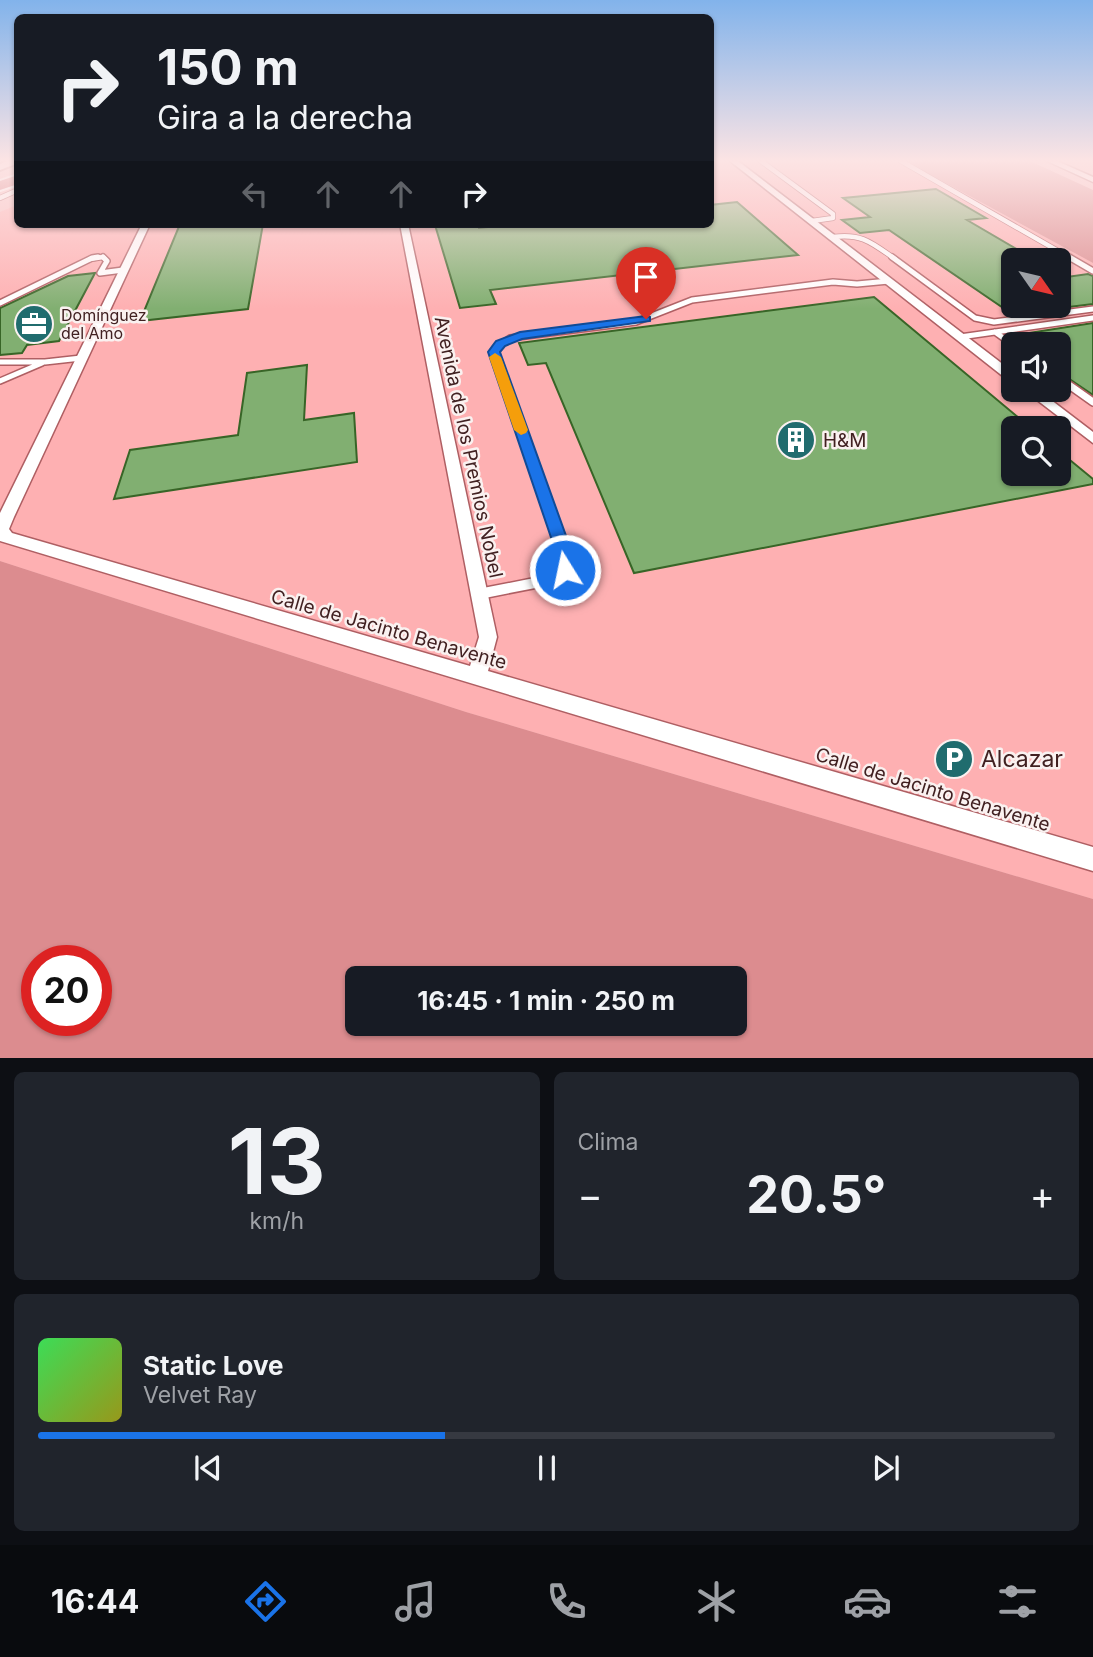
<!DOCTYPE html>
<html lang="es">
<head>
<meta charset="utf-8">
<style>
  :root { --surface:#171b24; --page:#20242c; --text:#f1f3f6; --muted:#9ea1a6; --line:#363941; --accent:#1a73e8 }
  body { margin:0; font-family:Inter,sans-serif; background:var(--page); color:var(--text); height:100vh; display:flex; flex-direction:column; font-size:26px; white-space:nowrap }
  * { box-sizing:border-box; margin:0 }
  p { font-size:23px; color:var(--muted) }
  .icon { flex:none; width:38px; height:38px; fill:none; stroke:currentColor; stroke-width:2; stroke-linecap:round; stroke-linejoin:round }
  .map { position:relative; height:1058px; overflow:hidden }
  .details { display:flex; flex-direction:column; gap:14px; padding:14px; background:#0d0f14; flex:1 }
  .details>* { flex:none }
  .banner { position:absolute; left:14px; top:14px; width:700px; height:214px; border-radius:10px; box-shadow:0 2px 5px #0004; background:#171b24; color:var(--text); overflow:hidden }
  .needle { width:46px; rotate:124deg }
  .fabs { position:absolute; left:1001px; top:248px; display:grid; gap:14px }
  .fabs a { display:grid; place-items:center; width:70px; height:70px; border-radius:10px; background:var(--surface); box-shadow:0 2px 5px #0004; font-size:35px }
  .speed { position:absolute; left:21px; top:945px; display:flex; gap:14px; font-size:35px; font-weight:700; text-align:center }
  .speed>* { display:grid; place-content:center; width:91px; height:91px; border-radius:50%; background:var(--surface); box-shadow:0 2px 5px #0004; line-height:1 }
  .speed .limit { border:10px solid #d22; background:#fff; color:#111 }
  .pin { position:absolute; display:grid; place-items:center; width:60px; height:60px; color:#fff; margin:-72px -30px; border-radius:50% 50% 50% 0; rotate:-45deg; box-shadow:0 0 7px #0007 }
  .pin .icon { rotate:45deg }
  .me { position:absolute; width:77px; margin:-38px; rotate:350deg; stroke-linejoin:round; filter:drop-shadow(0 0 5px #0008) }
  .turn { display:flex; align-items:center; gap:24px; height:147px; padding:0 28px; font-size:32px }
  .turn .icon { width:91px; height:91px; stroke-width:2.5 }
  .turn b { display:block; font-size:49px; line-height:60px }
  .lanes { display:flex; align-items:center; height:66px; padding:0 28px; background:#0003; justify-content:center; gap:35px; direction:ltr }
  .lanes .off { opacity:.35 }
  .big { font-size:52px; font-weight:700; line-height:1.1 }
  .details .tile { flex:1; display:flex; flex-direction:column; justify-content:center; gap:10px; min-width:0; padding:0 24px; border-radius:10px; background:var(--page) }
  .details .dial { align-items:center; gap:0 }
  .dial b { font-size:91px; line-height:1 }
  .song { display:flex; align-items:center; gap:21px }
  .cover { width:84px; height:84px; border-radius:10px; background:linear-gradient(135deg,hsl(130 70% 55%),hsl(60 70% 35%)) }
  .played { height:7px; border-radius:4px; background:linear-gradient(90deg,var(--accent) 40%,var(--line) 40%) }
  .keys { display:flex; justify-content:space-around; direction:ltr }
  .heat { display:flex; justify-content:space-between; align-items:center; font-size:38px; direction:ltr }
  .details .tiles { flex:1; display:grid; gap:14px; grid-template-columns:1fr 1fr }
  .tile:last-child { grid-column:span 2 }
  .trip { position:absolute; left:345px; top:966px; width:402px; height:70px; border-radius:10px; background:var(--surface); box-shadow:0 2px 5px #0004; font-weight:700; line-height:70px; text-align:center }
  .menu { display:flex; height:112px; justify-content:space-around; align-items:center; background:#090b0e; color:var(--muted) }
  .menu .icon { width:49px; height:49px }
  .menu .on { color:var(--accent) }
  .menu b { font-size:32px; color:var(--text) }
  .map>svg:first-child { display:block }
  .built { fill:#feb0b2; fill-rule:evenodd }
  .green { fill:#dc8c8f; fill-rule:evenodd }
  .building { fill:#81af71; stroke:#386527; stroke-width:2 }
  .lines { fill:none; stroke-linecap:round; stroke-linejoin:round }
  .service-far3-casing { stroke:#af5f63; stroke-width:6 }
  .service-far2-casing { stroke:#af5f63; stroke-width:8 }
  .service-far1-casing { stroke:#af5f63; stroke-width:10 }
  .service-casing { stroke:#af5f63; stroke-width:13 }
  .minor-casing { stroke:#af5f63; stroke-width:3 }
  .tertiary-casing { stroke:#af5f63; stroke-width:4 }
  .motorway-casing { stroke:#fff; stroke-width:4 }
  .service-far3 { stroke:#fff; stroke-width:4.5 }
  .service-far2 { stroke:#fff; stroke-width:5 }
  .service-far1 { stroke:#fff; stroke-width:7 }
  .service { stroke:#fff; stroke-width:10 }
  .minor { fill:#fff; fill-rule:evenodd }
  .tertiary { fill:#fff; fill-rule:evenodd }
  .motorway { fill:#d1696f; fill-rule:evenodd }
  .route { fill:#1a73e8; stroke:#114b97; stroke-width:2 }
  .slow { fill:#f59e0b }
  .labels { text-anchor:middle; stroke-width:5; stroke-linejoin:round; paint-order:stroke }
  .far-poi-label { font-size:16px; fill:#412021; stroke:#faf1f0; text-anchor:start }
  .poi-label { font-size:19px; fill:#412021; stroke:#faf1f0; text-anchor:start }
  .street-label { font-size:19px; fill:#412021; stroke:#faf1f0 }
  .near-poi-label { font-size:23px; fill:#412021; stroke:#faf1f0; text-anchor:start }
</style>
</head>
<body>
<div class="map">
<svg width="1093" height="1059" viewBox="0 0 1093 1059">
  <rect width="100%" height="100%" fill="#f9c2c3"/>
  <path class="built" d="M711 161H905L1093 263V899L466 712 0 561V212L17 205 18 224H710ZM1013 261H1059V306H1013ZM1013 345H1059V390H1013ZM1013 429H1059V474H1013Z"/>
  <path class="green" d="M905 161H1030L1093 190V263Z
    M0 561 466 712 1093 899V1058H0ZM37 961H96V1020H37ZM357 978H735V1024H357Z"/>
  <path class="building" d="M936 189 986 218 967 220 1037 261H1013V306H1059V278L1088 274 1093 276V304L1012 314 889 230 860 233 842 220 870 217 843 198Z
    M737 202 798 255 490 290 496 304 460 308 435 225 478 224 479 228 517 224H710V205Z
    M180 224H263L248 309 140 321Z
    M95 273 59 341 27 345 22 353 0 355V308L68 276Z
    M874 297 1032 429H1013V474H1059V451L1093 479V484L634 573 546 363 528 365 519 343Z
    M1093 323V395L1059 372V345H1018L1009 336Z
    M307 365 304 420 354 413 357 462 114 499 130 450 238 435 247 373Z"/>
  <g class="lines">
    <defs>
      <path id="service-far3" d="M761 161 833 214V218L812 221
        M901 161 1072 259
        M0 198 18 190
        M833 237C862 233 872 243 895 259
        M90 259 103 257 105 259"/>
      <path id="service-far2" d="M103 257 107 261 100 273 123 270
        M892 257 975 318 994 322 1093 309
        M1069 257 1093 271
        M0 303 92 258 98 257
        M995 332 1013 345
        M960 337 1093 318
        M0 362H45L81 358
        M1059 378 1071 387
        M0 381 42 363
        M506 387 494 352 495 348 510 338 636 322 692 300 833 282 857 284 889 281"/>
      <path id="service-far1" d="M506 385 565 554
        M1069 385 1093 402"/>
      <path id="service" d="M479 594 555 579 565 570 564 552"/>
      <path id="minor" d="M730 161H738L1013 372V382L1009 381Z
        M1047 161H1057L1093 177V182Z
        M142 224H150L14 517 9 529 12 533 470 666 479 637 400 224H408L497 637 488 671 1093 847V871L0 541V513Z
        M1024 390H1038L1093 432V443Z"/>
      <path id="tertiary" d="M7 161H18V163L0 170V164Z"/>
      <path id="motorway" d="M18 175V184L0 190V181Z"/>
    </defs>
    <use href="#service-far3" class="service-far3-casing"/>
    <use href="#service-far2" class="service-far2-casing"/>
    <use href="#service-far1" class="service-far1-casing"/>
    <use href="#service" class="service-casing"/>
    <use href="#minor" class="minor-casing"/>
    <use href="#tertiary" class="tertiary-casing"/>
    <use href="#motorway" class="motorway-casing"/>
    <use href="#service-far3" class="service-far3"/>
    <use href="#service-far2" class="service-far2"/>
    <use href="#service-far1" class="service-far1"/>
    <use href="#service" class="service"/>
    <use href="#minor" class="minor"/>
    <use href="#tertiary" class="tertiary"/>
    <use href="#motorway" class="motorway"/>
  </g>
  <linearGradient id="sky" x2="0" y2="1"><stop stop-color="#82b3eb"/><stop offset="0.52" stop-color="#fce4e4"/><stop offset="1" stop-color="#fce4e4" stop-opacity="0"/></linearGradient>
  <rect width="1093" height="309" fill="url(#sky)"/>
  <path class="route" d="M646 316 650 317V321L522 339 505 346 500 352 574 558 571 575H559L556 570 558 558 488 352 496 341 520 332Z"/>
  <path class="slow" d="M495 353 501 357 528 430 526 433 521 435 514 430 489 357Z"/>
  <defs>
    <symbol id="office-disc" viewBox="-11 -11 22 22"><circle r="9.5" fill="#206c6e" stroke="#faf1f0"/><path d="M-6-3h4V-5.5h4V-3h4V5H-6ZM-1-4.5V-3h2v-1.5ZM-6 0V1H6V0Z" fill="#fff"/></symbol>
    <symbol id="building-disc" viewBox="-11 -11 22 22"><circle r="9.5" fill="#206c6e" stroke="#faf1f0"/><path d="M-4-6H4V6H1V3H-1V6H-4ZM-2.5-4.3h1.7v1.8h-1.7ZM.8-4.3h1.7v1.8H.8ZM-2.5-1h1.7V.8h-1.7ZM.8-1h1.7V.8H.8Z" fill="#fff"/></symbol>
    <symbol id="parking-disc" viewBox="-11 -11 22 22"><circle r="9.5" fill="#206c6e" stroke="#faf1f0"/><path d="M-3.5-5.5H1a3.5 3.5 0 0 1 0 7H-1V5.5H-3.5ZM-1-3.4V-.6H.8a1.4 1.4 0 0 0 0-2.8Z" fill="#fff"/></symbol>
  </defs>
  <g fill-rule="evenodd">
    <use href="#office-disc" x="12" y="302" width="44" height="44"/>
    <use href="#building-disc" x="774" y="418" width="44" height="44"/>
    <use href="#parking-disc" x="932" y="737" width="44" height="44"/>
  </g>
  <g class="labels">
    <g class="far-poi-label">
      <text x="61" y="321">Domínguez<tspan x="61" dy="18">del Amo</tspan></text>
    </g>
    <g class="poi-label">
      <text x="823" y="447">H&amp;M</text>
    </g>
    <g class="street-label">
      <text transform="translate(469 447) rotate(78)" y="7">Avenida de los Premios Nobel</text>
      <text transform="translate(389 629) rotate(16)" y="7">Calle de Jacinto Benavente</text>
      <text transform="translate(933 789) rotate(17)" y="7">Calle de Jacinto Benavente</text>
    </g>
    <g class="near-poi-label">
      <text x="981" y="767">Alcazar</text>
    </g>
  </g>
</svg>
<div class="fabs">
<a><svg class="needle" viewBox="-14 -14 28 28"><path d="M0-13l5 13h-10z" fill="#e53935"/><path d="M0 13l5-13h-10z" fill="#9ea1a6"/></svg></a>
<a><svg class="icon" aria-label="sound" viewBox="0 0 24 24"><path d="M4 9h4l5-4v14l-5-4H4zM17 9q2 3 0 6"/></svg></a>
<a><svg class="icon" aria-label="search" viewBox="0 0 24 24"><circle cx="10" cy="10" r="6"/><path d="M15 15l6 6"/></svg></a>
</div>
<div class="speed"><div class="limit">20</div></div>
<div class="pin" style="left:646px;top:319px;background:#d93025"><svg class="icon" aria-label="arrive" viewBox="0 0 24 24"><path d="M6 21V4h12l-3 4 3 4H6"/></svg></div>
<svg class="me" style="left:565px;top:570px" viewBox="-20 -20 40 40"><circle r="17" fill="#1a73e8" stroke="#fff" stroke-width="3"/><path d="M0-11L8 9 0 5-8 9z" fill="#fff"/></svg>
<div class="trip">16:45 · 1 min · 250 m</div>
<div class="banner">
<div class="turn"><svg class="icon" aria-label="right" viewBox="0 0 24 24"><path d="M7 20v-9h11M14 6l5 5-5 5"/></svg><div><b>150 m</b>Gira a la derecha</div></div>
<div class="lanes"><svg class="icon off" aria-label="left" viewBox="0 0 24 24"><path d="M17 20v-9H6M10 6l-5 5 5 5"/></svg><svg class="icon off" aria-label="ahead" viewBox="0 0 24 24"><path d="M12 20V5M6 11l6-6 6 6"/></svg><svg class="icon off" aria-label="ahead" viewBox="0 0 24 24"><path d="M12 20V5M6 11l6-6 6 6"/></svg><svg class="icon" aria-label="right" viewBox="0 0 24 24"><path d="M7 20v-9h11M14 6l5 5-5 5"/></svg></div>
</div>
</div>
<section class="details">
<div class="tiles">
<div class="tile dial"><b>13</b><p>km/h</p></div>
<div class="tile"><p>Clima</p>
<div class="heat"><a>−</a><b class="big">20.5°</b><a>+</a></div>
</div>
<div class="tile">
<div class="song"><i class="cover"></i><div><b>Static Love</b><p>Velvet Ray</p></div></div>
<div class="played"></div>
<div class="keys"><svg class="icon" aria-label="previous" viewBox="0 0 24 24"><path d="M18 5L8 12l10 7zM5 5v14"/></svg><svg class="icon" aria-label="pause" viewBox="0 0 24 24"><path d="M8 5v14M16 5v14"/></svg><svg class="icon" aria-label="next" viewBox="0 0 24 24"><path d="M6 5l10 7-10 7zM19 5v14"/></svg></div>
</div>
</div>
</section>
<nav class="menu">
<b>16:44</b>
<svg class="icon on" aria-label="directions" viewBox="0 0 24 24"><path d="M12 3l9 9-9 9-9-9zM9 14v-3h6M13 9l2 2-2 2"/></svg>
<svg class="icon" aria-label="music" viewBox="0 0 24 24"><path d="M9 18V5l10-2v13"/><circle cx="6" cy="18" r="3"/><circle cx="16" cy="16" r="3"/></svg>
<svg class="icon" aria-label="phone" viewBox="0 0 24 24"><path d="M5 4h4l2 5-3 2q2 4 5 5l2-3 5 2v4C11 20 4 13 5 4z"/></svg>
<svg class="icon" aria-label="climate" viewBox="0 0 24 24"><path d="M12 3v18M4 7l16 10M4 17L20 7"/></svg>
<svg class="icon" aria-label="car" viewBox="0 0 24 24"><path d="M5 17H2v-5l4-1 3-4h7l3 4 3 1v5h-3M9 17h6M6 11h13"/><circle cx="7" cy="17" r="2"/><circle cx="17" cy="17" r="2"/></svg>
<svg class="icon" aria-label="filters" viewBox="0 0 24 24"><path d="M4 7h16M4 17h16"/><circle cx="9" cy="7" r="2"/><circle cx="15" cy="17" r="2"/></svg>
</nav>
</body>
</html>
